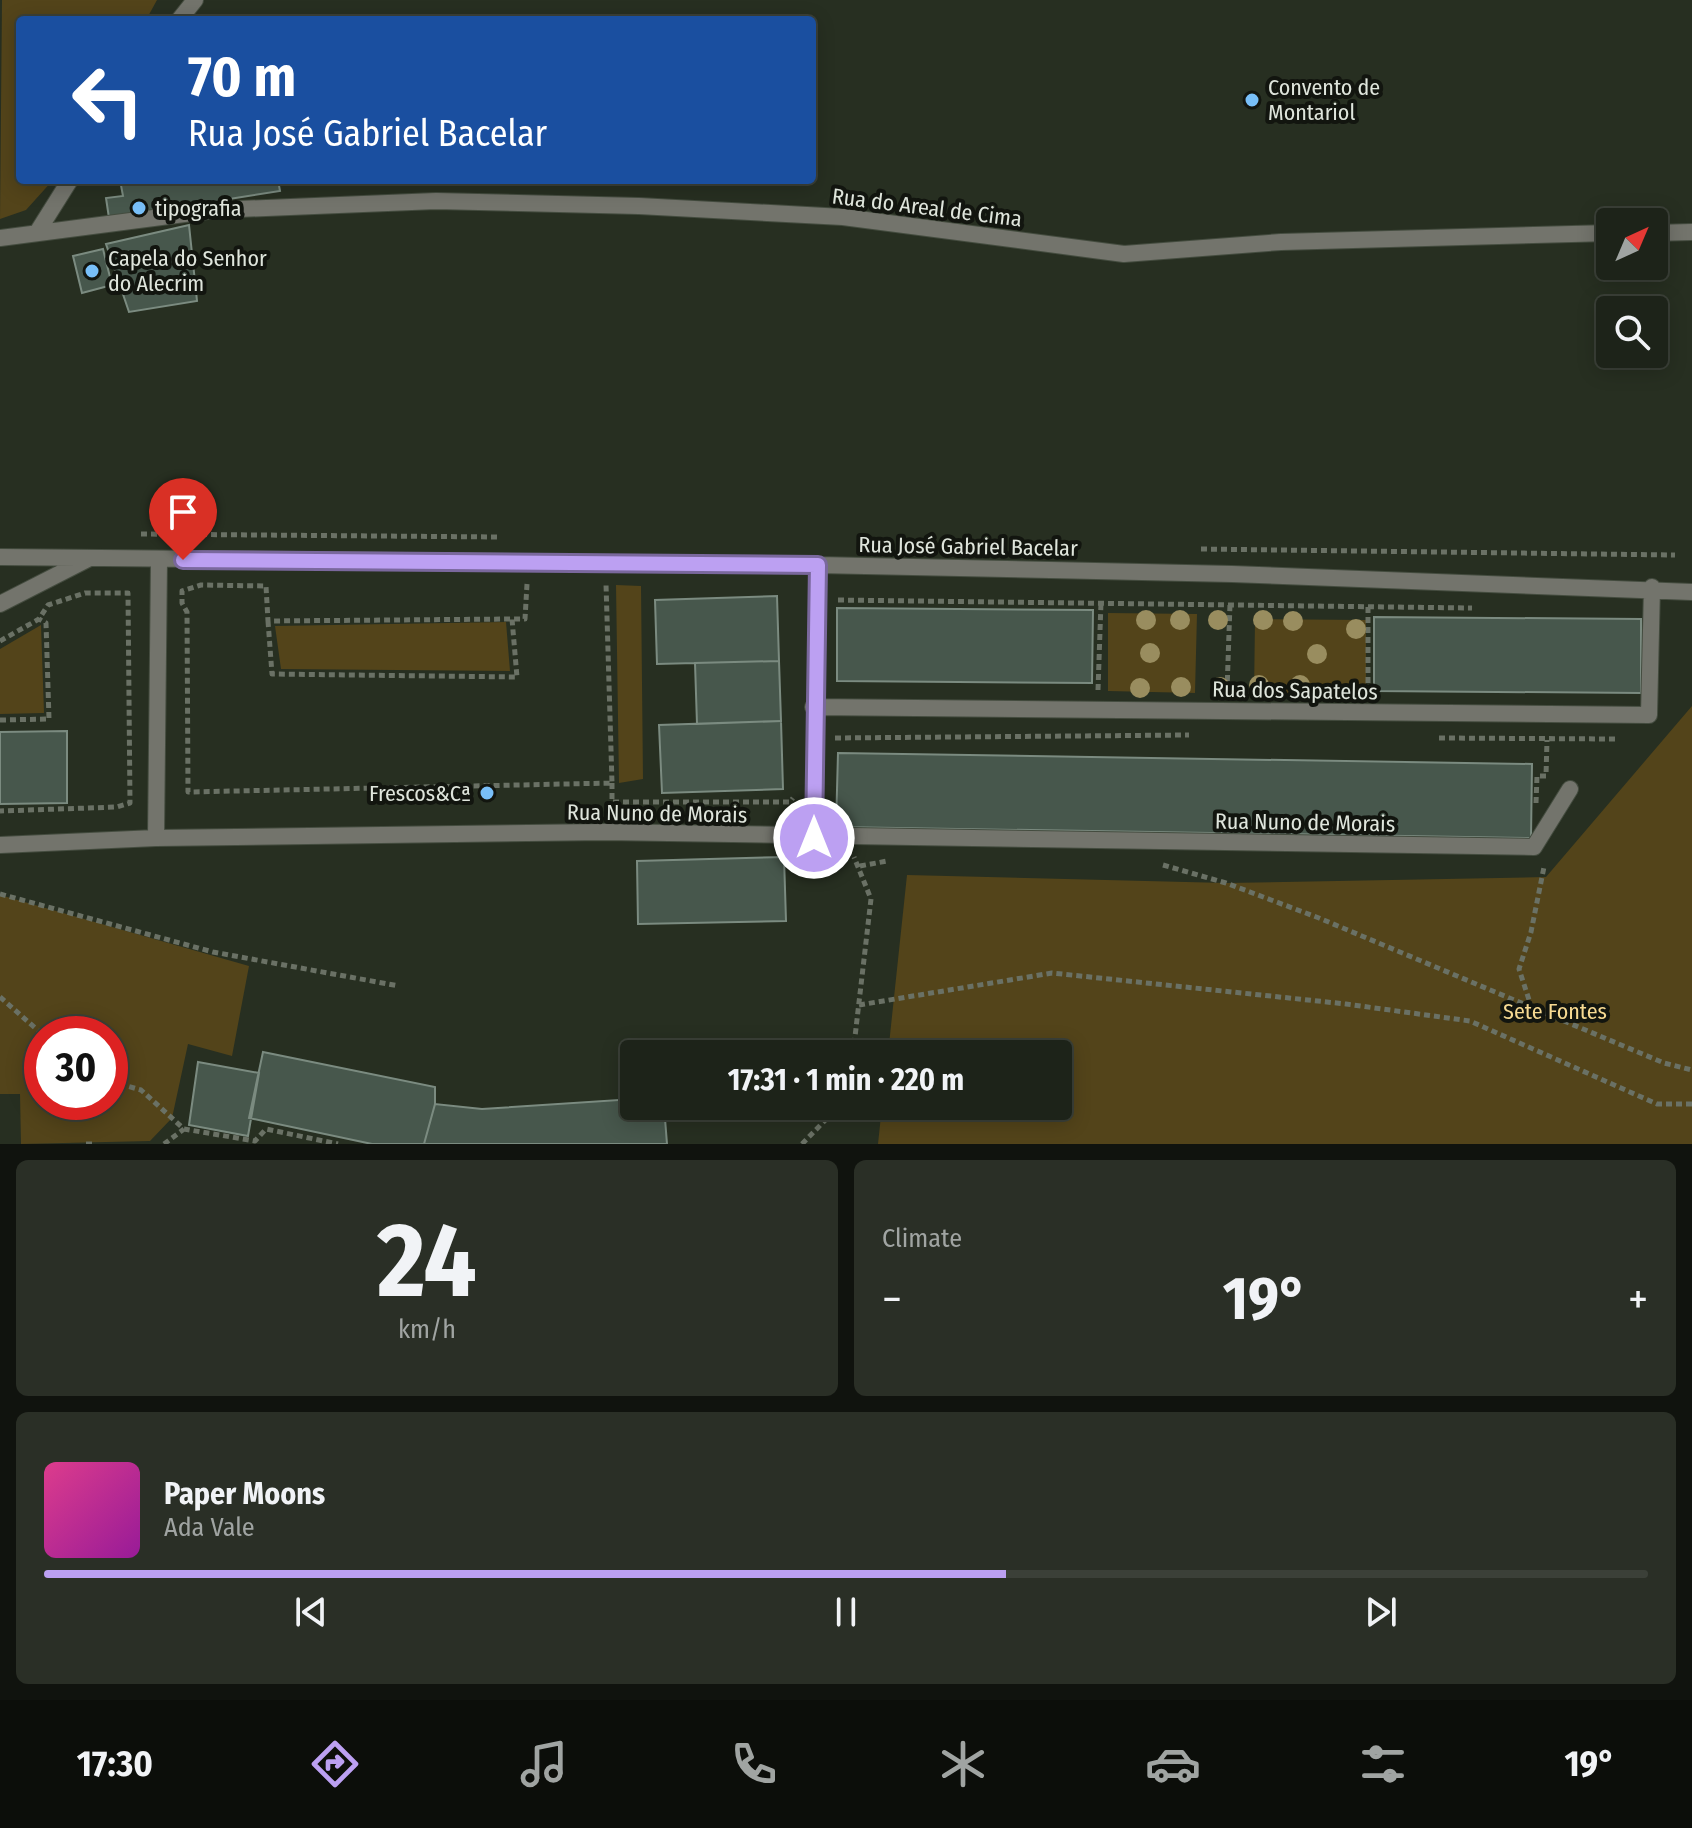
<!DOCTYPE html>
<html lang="en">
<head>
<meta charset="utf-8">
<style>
  :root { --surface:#1d2319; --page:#2a2f26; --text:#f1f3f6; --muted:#a0a4a2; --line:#3b4038; --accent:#bca0f2 }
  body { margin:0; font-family:"Fira Sans Condensed",sans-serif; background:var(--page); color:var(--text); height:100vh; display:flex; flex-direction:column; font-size:30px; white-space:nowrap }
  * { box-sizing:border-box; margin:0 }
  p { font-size:26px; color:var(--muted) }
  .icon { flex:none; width:44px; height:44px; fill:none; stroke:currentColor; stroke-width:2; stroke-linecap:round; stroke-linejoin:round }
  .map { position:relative; height:1144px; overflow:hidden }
  .sheet { display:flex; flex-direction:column; gap:16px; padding:16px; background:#10130e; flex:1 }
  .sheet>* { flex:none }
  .top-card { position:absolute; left:16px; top:16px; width:800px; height:168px; border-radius:8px; box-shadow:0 4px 20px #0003,0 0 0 2px var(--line); background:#1a4fa0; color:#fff; overflow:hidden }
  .needle { width:52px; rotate:44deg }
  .buttons { position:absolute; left:1596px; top:208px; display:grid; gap:16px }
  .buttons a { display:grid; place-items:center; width:72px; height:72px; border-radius:8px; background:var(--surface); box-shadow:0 4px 20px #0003,0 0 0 2px var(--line); font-size:40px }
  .speed { position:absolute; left:24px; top:1016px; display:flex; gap:16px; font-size:40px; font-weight:700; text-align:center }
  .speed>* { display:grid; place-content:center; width:104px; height:104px; border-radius:50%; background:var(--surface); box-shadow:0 4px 20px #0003,0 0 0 2px var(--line); line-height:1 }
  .speed .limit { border:12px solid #d22; background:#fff; color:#111 }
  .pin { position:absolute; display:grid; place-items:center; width:68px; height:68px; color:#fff; margin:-82px -34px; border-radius:50% 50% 50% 0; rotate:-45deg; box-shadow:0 0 8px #0007 }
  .pin .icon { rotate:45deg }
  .me { position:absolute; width:88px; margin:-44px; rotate:0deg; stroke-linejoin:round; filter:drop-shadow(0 0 6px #0008) }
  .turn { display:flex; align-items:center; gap:28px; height:168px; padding:0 40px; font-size:36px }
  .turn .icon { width:104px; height:104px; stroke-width:2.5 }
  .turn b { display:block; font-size:56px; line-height:68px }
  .big { font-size:60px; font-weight:700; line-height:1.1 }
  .sheet .tile { flex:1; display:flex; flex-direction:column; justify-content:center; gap:12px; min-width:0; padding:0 28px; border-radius:12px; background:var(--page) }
  .sheet .dial { align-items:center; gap:0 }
  .dial b { font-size:104px; line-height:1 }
  .song { display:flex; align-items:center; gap:24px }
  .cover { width:96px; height:96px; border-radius:12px; background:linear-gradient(135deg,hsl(330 70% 55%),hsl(300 70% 35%)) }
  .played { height:8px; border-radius:4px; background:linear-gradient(90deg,var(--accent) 60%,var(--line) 60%) }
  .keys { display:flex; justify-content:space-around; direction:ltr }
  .heat { display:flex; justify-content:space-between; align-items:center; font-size:44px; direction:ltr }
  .sheet .tiles { flex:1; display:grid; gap:16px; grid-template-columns:1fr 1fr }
  .tile:last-child { grid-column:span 2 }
  .trip { position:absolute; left:620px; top:1040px; width:452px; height:80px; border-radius:8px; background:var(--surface); box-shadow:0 4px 20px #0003,0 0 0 2px var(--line); font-weight:700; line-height:80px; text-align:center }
  .menu { display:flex; height:128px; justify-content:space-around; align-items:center; background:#0c0e0a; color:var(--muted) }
  .menu .icon { width:56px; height:56px }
  .menu .selected { color:var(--accent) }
  .menu b { font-size:36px; color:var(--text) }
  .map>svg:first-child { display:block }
  .green { fill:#53441a; fill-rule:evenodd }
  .building { fill:#47574c; stroke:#7b8b80; stroke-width:2 }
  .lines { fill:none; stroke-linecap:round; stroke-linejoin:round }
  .minor-casing { stroke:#444c3f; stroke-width:18 }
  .path { stroke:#6a7165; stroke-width:5; stroke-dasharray:6 4; stroke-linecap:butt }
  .minor { stroke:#73746c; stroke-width:16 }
  .tree { fill:#998d5f }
  .route-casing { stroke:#7a689d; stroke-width:20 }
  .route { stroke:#bca0f2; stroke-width:14 }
  .poi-dot { fill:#78bff8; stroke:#12150f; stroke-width:3 }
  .labels { text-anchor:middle; stroke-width:8; stroke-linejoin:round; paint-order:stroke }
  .poi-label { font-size:22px; fill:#dfe5dc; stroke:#12150f; text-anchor:start }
  .street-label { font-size:22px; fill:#dfe5dc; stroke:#12150f }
  .park-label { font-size:22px; fill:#f7da92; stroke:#12150f }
</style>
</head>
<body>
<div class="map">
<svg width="1692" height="1144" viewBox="0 0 1692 1144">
  <rect width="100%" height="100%" fill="#272f21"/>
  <path class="green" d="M2 0H157L146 20H20V180H53L26 210 0 219Z
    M616 585 641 586 643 779 619 783Z
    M1108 613 1197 614 1195 693 1108 691Z
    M1255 619 1366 620V697L1254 696Z
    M506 622 510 671 281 669 275 626Z
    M41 625 44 713 0 714V649Z
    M1692 706V1144H878L882 1106H1058V1054H888L907 875 1226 883 1546 877Z
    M0 895 249 966 232 1056 188 1044 172 1118 150 1141 21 1144 20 1094H0ZM42 1034H110V1102H42Z"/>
  <path class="building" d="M120 180H278L280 191 109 218 106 198 123 196Z
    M189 225 197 301 129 312 106 244Z
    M103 249 112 285 82 293 73 256Z
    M777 596 779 661 657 664 655 600Z
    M837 608 1093 610 1092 683 837 681Z
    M1374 617 1641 619V693L1374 691Z
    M779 661 781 721 697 724 695 663Z
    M781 721 783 789 662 793 659 725Z
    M67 731V803L0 804V732Z
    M838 753 1532 764 1531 838 836 827Z
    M784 857 786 921 638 924 637 861Z
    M263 1052 435 1087V1104L424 1144H372L249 1118Z
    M198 1062 259 1073 248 1136 189 1125Z
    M634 1099V1106H664L667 1144H424L435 1104 482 1109Z"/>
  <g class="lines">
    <defs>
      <path id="minor" d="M179 20 195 0
        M38 231 70 180
        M1654 233 1692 232
        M0 238 215 210 436 201 639 206 843 217 1124 254 1281 242 1610 233
        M0 557 818 565 1232 574 1692 592
        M0 604 88 559
        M813 707 1649 715 1652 587
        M156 838 159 560
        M814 838 818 565
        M0 845 156 838 605 832 1534 847 1570 789"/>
    </defs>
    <use href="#minor" class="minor-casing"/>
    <path class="path" d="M141 534 499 537
      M1201 549 1675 555
      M527 584 525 619H512L268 621 266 586 201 585 182 591V603L187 612 188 792 612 783 606 584
      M838 600 1472 608
      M1368 607V694
      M268 621 272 674 517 677 512 619
      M0 641 39 619 48 605 85 593H128L130 803 117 807 0 811
      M1098 690 1101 602
      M1227 691 1230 604
      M0 720 49 719 46 623 39 619
      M835 738 1189 735
      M1439 738 1617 739
      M612 783V802H790L793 798
      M1536 803 1537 776H1546L1547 740
      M1163 865 1226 883 1319 918 1664 1063 1692 1070
      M860 866 887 861
      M0 894 213 952 399 986
      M0 997 42 1034
      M859 1005 1052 973 1346 1004 1470 1021 1657 1104H1692
      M1532 1009 1519 969 1531 932 1544 867
      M853 1054 871 899 854 857
      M110 1081 141 1090 184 1129 255 1141 266 1129 338 1144
      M86 1144H96
      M164 1144 184 1129
      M802 1144 839 1106"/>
    <use href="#minor" class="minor"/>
  </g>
  <g class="tree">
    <circle cx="1146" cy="620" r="10"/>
    <circle cx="1180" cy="620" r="10"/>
    <circle cx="1218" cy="620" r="10"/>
    <circle cx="1263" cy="620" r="10"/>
    <circle cx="1293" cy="621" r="10"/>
    <circle cx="1356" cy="629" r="10"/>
    <circle cx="1150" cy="653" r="10"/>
    <circle cx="1317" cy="654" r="10"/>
    <circle cx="1259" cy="685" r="10"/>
    <circle cx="1300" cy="685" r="10"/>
    <circle cx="1181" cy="687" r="10"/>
    <circle cx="1220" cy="687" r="10"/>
    <circle cx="1140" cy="688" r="10"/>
  </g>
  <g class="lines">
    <defs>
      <path id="route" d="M183 560 818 565 814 838"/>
    </defs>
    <use href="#route" class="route-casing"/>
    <use href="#route" class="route"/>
  </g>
  <g class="poi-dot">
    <circle cx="1252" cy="100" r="8"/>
    <circle cx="139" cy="208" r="8"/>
    <circle cx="92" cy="271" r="8"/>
    <circle cx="487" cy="793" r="8"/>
  </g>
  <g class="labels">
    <g class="poi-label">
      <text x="1268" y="95">Convento de<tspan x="1268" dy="25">Montariol</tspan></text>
      <text x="155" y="216">tipografia</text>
      <text x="108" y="266">Capela do Senhor<tspan x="108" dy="25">do Alecrim</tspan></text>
      <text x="471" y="801" text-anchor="end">Frescos&amp;Cª</text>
    </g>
    <g class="street-label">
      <text transform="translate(927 207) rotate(7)" y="8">Rua do Areal de Cima</text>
      <text transform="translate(968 546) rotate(1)" y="8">Rua José Gabriel Bacelar</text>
      <text transform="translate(1295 690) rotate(1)" y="8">Rua dos Sapatelos</text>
      <text transform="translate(657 813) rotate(1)" y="8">Rua Nuno de Morais</text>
      <text transform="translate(1305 822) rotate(1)" y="8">Rua Nuno de Morais</text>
    </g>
    <g class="park-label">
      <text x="1555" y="1019">Sete Fontes</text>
    </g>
  </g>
</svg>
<div class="buttons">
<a><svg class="needle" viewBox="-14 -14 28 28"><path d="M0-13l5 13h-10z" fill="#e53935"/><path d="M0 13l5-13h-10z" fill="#a0a4a2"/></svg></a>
<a><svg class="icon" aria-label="search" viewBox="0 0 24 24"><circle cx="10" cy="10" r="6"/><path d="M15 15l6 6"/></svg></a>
</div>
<div class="speed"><div class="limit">30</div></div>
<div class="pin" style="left:183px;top:560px;background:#d93025"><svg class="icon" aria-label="arrive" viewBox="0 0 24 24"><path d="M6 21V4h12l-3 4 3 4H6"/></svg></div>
<svg class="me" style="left:814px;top:838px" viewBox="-20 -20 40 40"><circle r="17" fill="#bca0f2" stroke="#fff" stroke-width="3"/><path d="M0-11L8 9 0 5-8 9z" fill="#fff"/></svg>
<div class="trip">17:31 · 1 min · 220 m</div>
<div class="top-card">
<div class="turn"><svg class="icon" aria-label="left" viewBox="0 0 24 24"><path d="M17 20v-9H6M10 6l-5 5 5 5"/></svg><div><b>70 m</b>Rua José Gabriel Bacelar</div></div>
</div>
</div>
<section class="sheet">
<div class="tiles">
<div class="tile dial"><b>24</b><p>km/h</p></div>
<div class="tile"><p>Climate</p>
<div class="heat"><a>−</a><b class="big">19°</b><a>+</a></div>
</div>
<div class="tile">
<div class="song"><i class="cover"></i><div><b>Paper Moons</b><p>Ada Vale</p></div></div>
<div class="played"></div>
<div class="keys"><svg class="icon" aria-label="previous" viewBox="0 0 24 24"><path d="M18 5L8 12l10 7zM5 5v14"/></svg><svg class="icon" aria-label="pause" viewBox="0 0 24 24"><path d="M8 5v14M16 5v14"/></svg><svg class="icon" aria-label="next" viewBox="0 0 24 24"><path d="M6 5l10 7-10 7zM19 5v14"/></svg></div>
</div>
</div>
</section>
<nav class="menu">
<b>17:30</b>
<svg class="icon selected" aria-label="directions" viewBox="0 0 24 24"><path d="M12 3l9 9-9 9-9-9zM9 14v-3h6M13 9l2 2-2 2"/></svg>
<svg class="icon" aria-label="music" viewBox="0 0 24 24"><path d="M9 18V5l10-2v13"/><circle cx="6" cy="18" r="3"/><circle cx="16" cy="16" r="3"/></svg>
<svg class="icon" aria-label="phone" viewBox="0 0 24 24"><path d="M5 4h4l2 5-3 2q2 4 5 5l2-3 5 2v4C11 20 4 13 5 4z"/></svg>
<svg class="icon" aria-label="climate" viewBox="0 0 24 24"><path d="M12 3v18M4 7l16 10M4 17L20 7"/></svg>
<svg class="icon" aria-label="car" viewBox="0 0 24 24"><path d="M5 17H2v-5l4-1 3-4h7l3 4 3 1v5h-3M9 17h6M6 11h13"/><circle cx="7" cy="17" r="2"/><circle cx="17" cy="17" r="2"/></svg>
<svg class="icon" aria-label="filters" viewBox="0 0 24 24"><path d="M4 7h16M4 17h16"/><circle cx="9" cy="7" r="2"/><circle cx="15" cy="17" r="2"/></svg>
<b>19°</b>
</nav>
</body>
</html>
